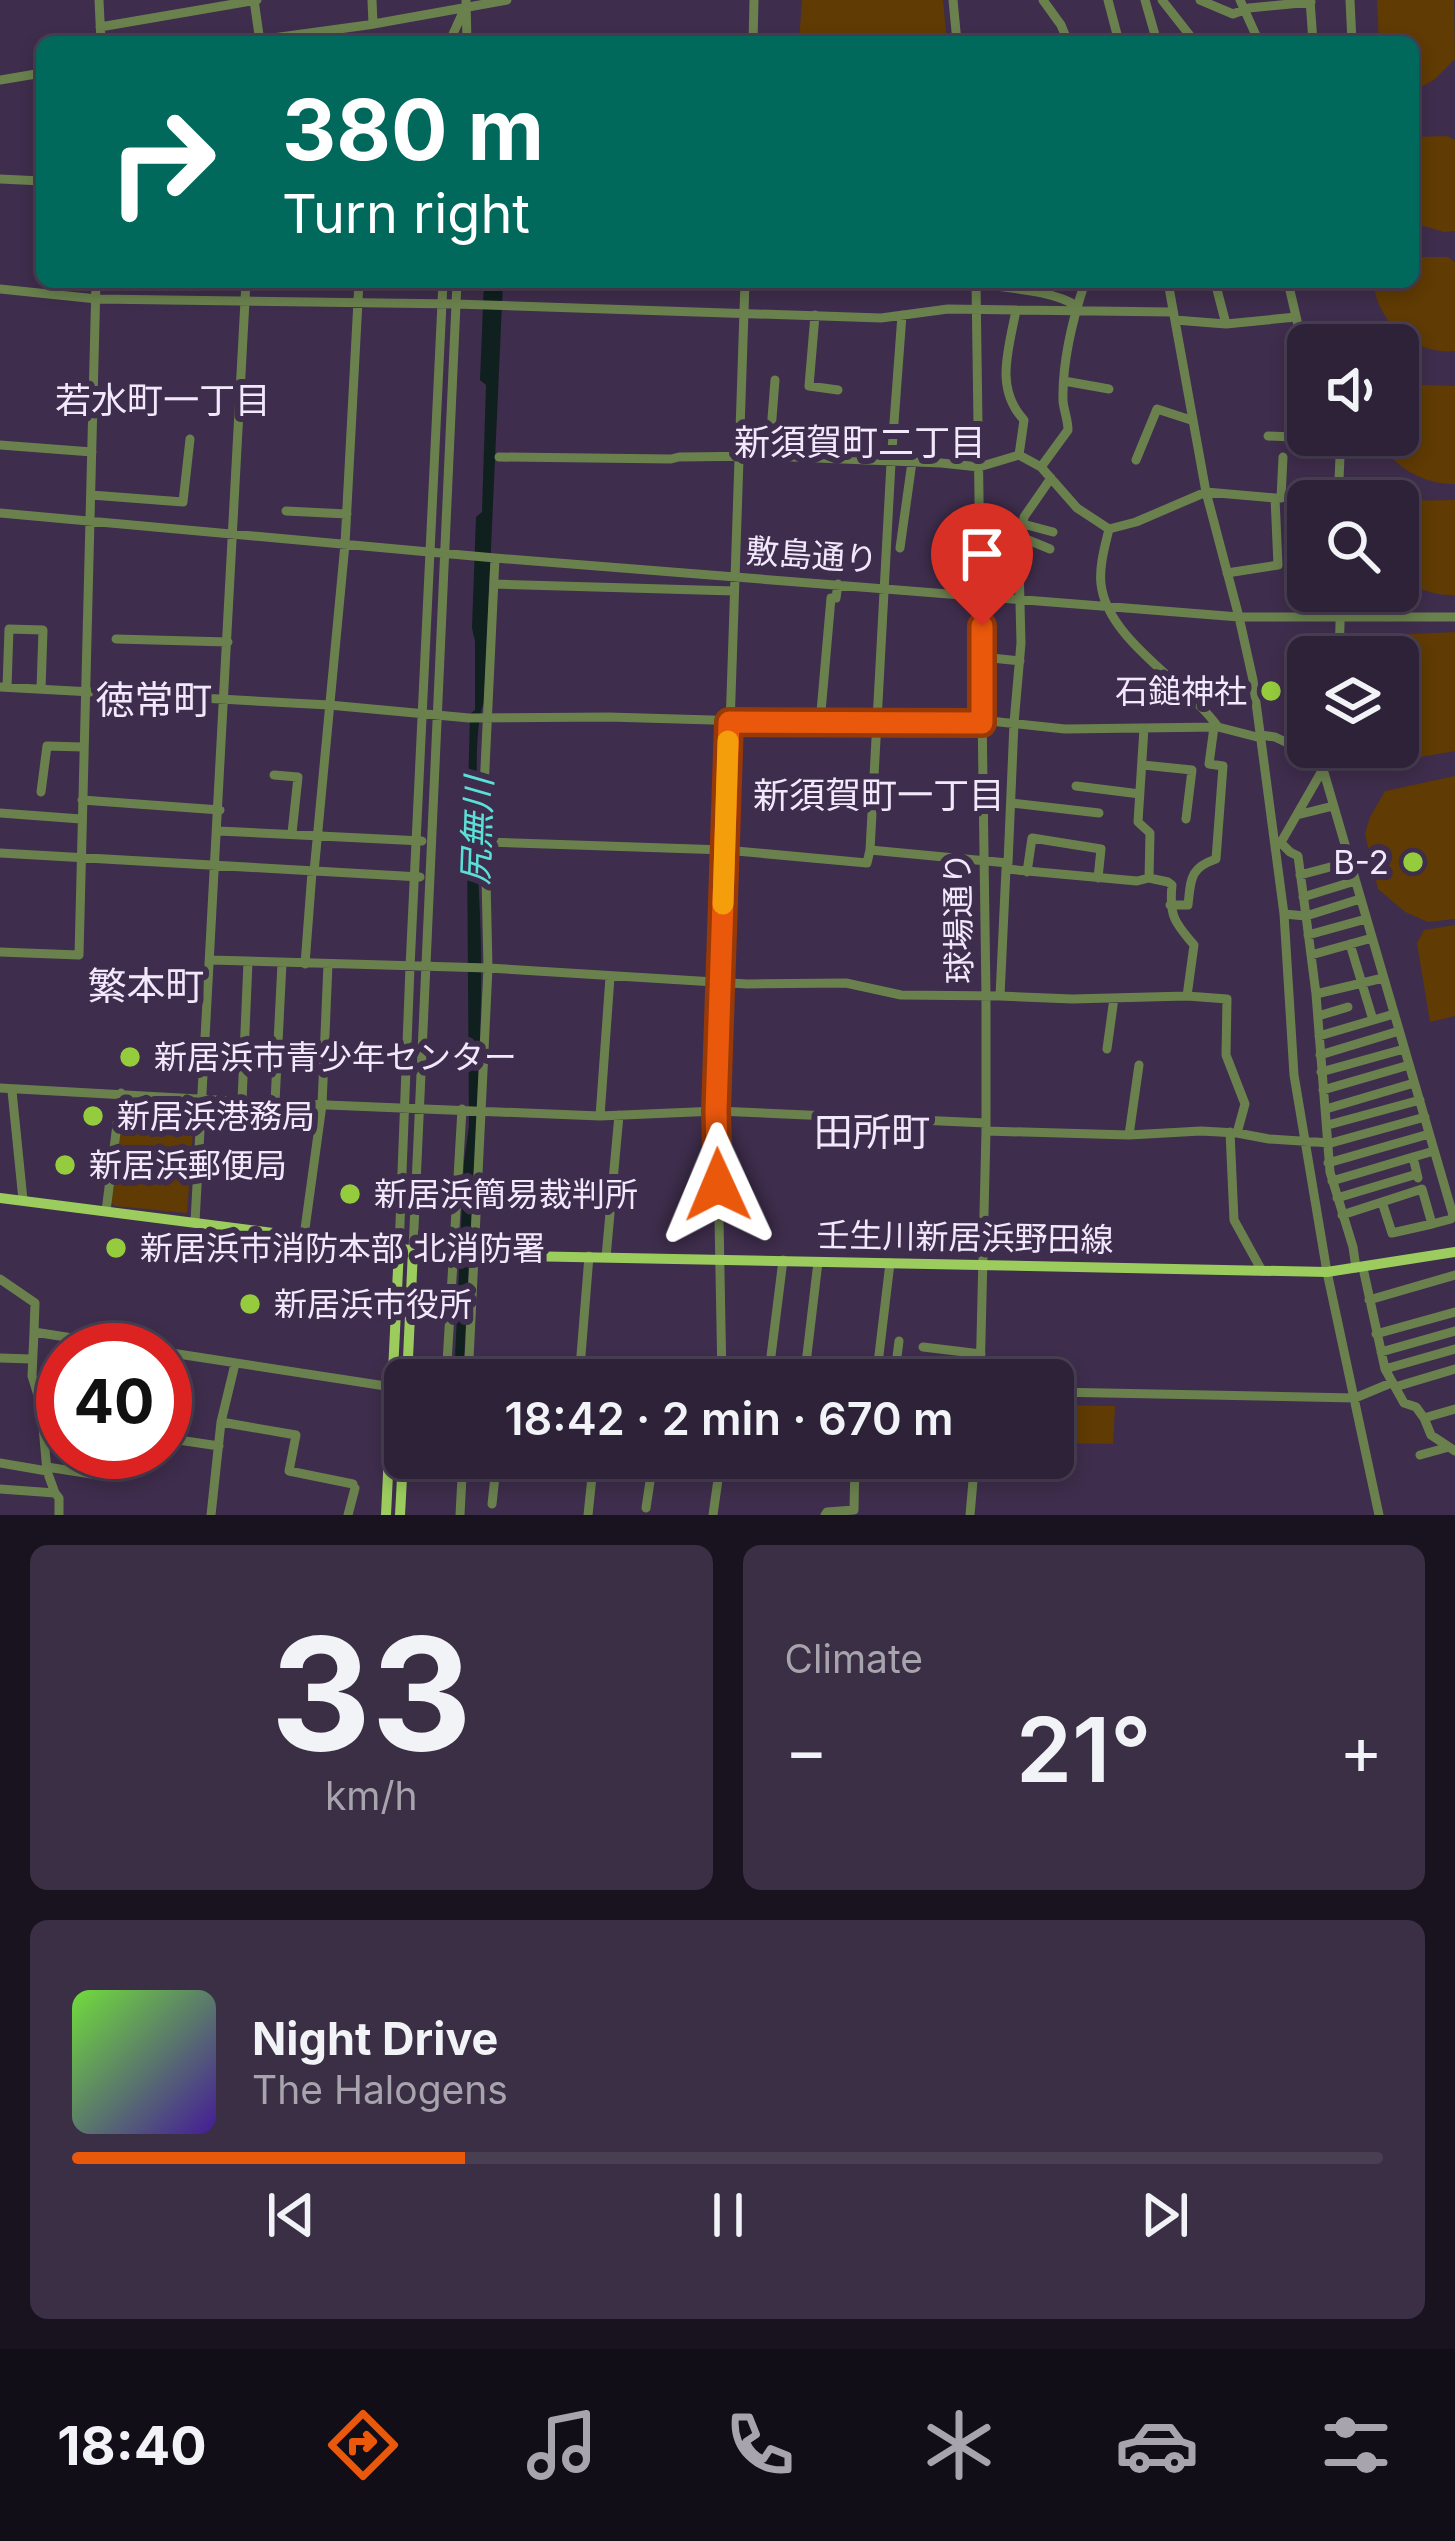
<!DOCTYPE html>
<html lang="en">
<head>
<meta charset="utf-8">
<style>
  :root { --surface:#2e2239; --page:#3a2f44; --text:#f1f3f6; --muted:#a7a4ae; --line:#493f53; --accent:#ea580c }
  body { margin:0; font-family:Inter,"Noto Sans JP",sans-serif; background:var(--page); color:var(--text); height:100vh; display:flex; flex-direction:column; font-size:45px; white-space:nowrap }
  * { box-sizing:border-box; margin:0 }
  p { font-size:39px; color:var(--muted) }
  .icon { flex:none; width:66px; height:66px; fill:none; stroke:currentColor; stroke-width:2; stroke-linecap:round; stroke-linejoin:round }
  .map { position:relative; height:1515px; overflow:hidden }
  .details { display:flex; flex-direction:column; gap:30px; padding:30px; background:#19131f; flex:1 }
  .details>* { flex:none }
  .top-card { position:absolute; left:36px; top:36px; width:1383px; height:252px; border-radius:18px; box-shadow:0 6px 18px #0003,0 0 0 3px var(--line); background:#00695c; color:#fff; overflow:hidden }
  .controls { position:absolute; left:1287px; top:324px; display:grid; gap:24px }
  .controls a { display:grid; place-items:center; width:132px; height:132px; border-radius:18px; background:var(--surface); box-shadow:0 6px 18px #0003,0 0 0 3px var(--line); font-size:60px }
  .speed { position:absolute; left:36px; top:1323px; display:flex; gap:24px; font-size:60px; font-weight:700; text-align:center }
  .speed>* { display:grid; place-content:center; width:156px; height:156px; border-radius:50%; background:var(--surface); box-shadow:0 6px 18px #0003,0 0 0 3px var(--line); line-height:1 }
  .speed .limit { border:18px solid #d22; background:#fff; color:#111 }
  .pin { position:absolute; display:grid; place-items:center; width:102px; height:102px; color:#fff; margin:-123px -51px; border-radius:50% 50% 50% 0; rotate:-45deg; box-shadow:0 0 12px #0007 }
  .pin .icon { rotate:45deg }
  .me { position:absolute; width:132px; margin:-66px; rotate:359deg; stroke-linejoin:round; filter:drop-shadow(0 0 9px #0008) }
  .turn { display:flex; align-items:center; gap:42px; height:252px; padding:0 48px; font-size:54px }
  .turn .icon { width:156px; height:156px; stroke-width:2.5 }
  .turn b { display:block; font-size:84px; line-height:102px }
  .big { font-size:90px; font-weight:600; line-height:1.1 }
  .details .tile { flex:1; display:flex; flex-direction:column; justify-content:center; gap:18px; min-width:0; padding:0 42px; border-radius:18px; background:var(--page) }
  .details .dial { align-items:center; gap:0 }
  .dial b { font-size:156px; line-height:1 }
  .song { display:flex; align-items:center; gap:36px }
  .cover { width:144px; height:144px; border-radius:18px; background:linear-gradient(135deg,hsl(100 70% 55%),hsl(260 70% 35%)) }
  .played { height:12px; border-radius:6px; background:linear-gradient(90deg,var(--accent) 30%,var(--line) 30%) }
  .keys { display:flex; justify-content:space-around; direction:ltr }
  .heat { display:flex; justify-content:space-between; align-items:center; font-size:66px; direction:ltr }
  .details .tiles { flex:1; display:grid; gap:30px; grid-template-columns:1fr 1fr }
  .tile:last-child { grid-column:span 2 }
  .trip { position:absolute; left:384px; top:1359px; width:690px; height:120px; border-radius:18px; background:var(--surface); box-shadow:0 6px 18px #0003,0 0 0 3px var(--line); font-weight:600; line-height:120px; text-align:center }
  .tabs { display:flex; height:192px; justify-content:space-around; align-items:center; background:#120e17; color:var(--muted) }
  .tabs .icon { width:84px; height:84px }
  .tabs .on { color:var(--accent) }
  .tabs b { font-size:54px; color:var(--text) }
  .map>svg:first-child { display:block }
  .green { fill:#603b03 }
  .water { fill:#0f201f }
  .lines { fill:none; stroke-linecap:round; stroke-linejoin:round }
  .minor { stroke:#6a814e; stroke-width:9 }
  .major { stroke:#9ccc5d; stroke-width:10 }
  .route-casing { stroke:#983908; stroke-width:30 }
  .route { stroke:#ea580c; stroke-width:21 }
  .slow { stroke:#f59e0b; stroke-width:21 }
  .poi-dot { fill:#94cc3d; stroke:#3e2d4c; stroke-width:4.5 }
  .labels { text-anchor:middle; stroke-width:12; stroke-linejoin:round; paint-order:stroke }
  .street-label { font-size:33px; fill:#f2e8fc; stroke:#3e2d4c }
  .poi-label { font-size:33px; fill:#f2e8fc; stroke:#3e2d4c; text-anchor:start }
  .neighbourhood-label { font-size:36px; fill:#f2e8fc; stroke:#3e2d4c }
  .water-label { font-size:36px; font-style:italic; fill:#5be0d7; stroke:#3e2d4c }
  .quarter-label { font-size:39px; fill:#f2e8fc; stroke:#3e2d4c }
</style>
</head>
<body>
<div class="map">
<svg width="1455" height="1515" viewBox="0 0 1455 1515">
  <rect width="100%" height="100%" fill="#3e2d4c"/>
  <path class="green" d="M802 0H943L947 42H799Z
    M1377 0H1454L1455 59 1434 80 1413 91V42H1379Z
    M1447 136 1455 140V231L1444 232 1413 223V137Z
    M1413 257H1448L1455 262V351C1416 356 1375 321 1374 282H1413Z
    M1398 384 1455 386V484C1421 485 1390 464 1375 435H1398Z
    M1455 500V595C1433 596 1416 588 1398 576V501H1395Z
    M1455 632V751L1387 763 1374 758 1372 747H1398V657H1373L1383 640 1391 635Z
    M1455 776V919L1428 922 1405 912 1378 889 1365 834 1370 817 1385 791Z
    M1455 925V1016L1430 1022 1417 943 1424 930Z
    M124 1097 192 1100 195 1104 187 1213 115 1206 111 1203Z
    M1053 1405 1115 1406 1113 1444 1053 1443Z"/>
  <path class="water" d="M484 282H503L484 703C474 720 477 805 477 830 477 873 481 916 481 958 482 1099 469 1240 463 1380H454L464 1162 469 1126 467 830 470 714 475 710V641L472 628 476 517 482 512 486 385 480 380Z"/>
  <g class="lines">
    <path class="minor" d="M99 0 101 42
      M254 0 260 42
      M372 0 373 24
      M466 0 467 42
      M953 0 957 42
      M1043 0 1061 25 1068 42
      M1108 0 1119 42
      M1145 0 1157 42
      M1162 0 1195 42
      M1200 0 1233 14 1249 8 1311 2
      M1240 0 1259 42
      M1310 0 1313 42
      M1350 0 1352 42
      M100 27 257 0
      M243 42 368 25 507 0
      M452 42 453 34 463 12
      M753 42 754 0
      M0 80 42 73
      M0 179 42 181
      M976 282 986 996V1131L980 1380
      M1168 282 1206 492 1239 617 1253 680 1284 914 1294 1075 1327 1272 1379 1515
      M1215 282 1226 324 1296 317
      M1288 282 1305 355H1308
      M976 283C1008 289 1049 289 1077 306
      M0 289 97 299 456 304 881 318 948 309 1172 312
      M1016 310C1009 349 994 388 1024 420L1019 455
      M815 315 809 386 838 390
      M1175 320 1226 324
      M1064 381 1109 389
      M1268 436 1340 439
      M0 445 92 452
      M769 456 775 380
      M499 457 671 459 679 457 769 456 941 463 979 467 1019 455 1041 467 1077 508 1109 529 1136 522 1206 492 1275 498 1278 565 1227 573
      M1136 460 1157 409 1191 420
      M1041 467 1068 430C1068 420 1064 411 1063 401 1062 362 1073 318 1085 282
      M91 495 183 502 190 439
      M1275 498H1281L1283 457
      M1338 501 1341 435
      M286 511 347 514
      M0 513 495 558 1239 617H1455
      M1023 524 1053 532
      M1109 529C1105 546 1099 566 1101 584 1107 640 1187 683 1218 727
      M900 548 912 462
      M1050 549 1021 537 1024 517 1051 478
      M494 584 734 591
      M1332 607V591
      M116 639 228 642
      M982 657 1020 661
      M1339 657 1341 591
      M0 687 329 705 469 718 608 717 820 723 990 721 1065 729 1218 727 1261 738
      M7 687 9 629 43 630 41 689
      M820 723 831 598H836L838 584
      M1144 728 1138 822 1150 833 1149 878 1168 882 1172 885C1169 915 1174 922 1194 945L1187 996 1227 999 1226 1055 1245 1104 1237 1133 1269 1139 1331 1143 1425 1117
      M1260 735 1275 737 1325 761
      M1143 765 1192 770 1186 819
      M1323 769 1453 1215 1451 1219 1432 1224 1422 1189 1342 1215
      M274 775 298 777 292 833
      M1076 786 1140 794
      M41 792 47 746 83 747
      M82 800 220 810
      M1011 803 1099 813
      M0 813 81 819
      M1297 815 1333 806
      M218 831 422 841
      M486 842 725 850 867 863 870 850 1008 863 1006 869
      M1281 843 1290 852 1298 856 1306 916 1360 899
      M1280 844 1323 769 1329 747
      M870 850 891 463 902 315
      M0 853 420 877
      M1008 863 1014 723 1021 643 1019 564 1021 537
      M314 872 345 544 359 282
      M1027 872 1032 838 1101 849 1098 878
      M1300 875 1349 862
      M1303 897 1355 881
      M1170 905H1188C1191 880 1189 868 1216 859L1223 766 1209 764 1214 727
      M1284 914 1306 916 1316 994 1330 1172 1353 1247 1356 1268
      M1308 935 1366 919
      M1350 944 1373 1020
      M0 952 79 955 96 282
      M1311 955 1372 938
      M211 960 488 968 747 984 846 983 901 995 1000 996 1006 869 1137 881 1149 878
      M305 964 312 872
      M1316 994 1383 978
      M1000 996 1072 999 1187 996
      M1318 1016 1348 1007
      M1319 1036 1394 1014
      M1107 1049 1114 998
      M1320 1055 1399 1031
      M1321 1072 1404 1049
      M0 1088 252 1102 600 1116 717 1111 986 1123
      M1323 1090 1409 1065
      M12 1091 23 1200
      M242 1101 248 962
      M275 1102 282 963
      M1326 1109 1414 1083
      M600 1116 610 977
      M1328 1125 1420 1100
      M986 1131 1129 1135 1201 1131 1237 1133
      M1230 1132 1234 1220 1262 1271
      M1129 1135 1139 1065
      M1328 1163 1429 1134
      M1418 1178 1413 1157 1434 1151
      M1332 1181 1413 1157
      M1337 1198 1417 1174
      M1382 1202 1392 1233 1432 1224
      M106 1211 121 1093
      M195 1222 246 282
      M304 1236 322 1105 328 964
      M399 1249 410 967 443 282
      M413 1250 457 282
      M606 1257 619 1115
      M1363 1268 1385 1369 1404 1403 1416 1407 1424 1418 1455 1409
      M0 1279 35 1303 34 1332
      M1369 1300 1455 1275
      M1376 1334 1455 1312
      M923 1347 981 1354
      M165 1352 405 1389
      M1381 1352 1455 1331
      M0 1358 31 1359
      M469 1368 532 1367 602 1362 722 1371 730 1377 780 1380
      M1385 1369 1455 1349
      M446 1380 462 1109
      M468 1380 488 968 484 789 495 558
      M579 1380 589 1256
      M722 1380 717 1111 745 282
      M768 1380 783 1260
      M804 1380 818 1262
      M876 1380 890 1263
      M894 1380 899 1341
      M1395 1387 1455 1369
      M1053 1392 1355 1398 1391 1383
      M1424 1418 1431 1435 1455 1451
      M221 1422 296 1435 289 1471 353 1484
      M44 1438 63 1441
      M165 1438 219 1446
      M122 1452 137 1455 138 1452
      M1420 1455 1449 1447
      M609 1458 615 1465 720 1473
      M843 1458 974 1477
      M0 1463 47 1471
      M47 1467 104 1476
      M0 1489 55 1493
      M492 1504 497 1458
      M646 1508 652 1468
      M59 1515V1498L55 1493 47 1471 41 1405 32 1376 34 1332 149 1350
      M211 1515 221 1422 235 1364
      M348 1515 355 1488
      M460 1515 463 1458
      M588 1515 594 1458
      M713 1515 721 1458
      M825 1515 827 1512 854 1510 855 1460
      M970 1515 975 1458"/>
    <path class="major" d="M0 1198 399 1249 474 1255 1327 1272 1455 1252
      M407 1380 413 1250
      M386 1515 399 1249
      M400 1515 405 1422"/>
  </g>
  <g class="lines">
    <defs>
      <path id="route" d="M718 1185 716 1111 729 722 982 723V626"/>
    </defs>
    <use href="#route" class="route-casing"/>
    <use href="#route" class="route"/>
    <path class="slow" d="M723 904 728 741"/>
  </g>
  <g class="poi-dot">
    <circle cx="1271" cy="691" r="12"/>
    <circle cx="1413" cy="862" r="12"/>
    <circle cx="130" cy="1057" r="12"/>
    <circle cx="93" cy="1116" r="12"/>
    <circle cx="65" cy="1165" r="12"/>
    <circle cx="350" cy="1194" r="12"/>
    <circle cx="116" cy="1248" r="12"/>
    <circle cx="250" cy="1304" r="12"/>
  </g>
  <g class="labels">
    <g class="street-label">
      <text transform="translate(812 555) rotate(4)" y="12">敷島通り</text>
      <text transform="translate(958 918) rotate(-91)" y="12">球場通り</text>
      <text transform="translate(965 1237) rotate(1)" y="12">壬生川新居浜野田線</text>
    </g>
    <g class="poi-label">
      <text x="1247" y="703" text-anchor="end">石鎚神社</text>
      <text x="1389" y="874" text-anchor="end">B-2</text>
      <text x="154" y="1069">新居浜市青少年センター</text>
      <text x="117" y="1128">新居浜港務局</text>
      <text x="89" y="1177">新居浜郵便局</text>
      <text x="374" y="1206">新居浜簡易裁判所</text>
      <text x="140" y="1260">新居浜市消防本部 北消防署</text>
      <text x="274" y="1316">新居浜市役所</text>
    </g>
    <g class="neighbourhood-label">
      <text x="163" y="413">若水町一丁目</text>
      <text x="860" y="455">新須賀町二丁目</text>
      <text x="879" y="808">新須賀町一丁目</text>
    </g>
    <g class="water-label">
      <text transform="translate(477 831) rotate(-88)" y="13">尻無川</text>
    </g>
    <g class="quarter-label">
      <text x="154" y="714">徳常町</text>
      <text x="146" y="1000">繁本町</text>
      <text x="872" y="1146">田所町</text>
    </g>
  </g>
</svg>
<div class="controls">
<a><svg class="icon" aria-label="sound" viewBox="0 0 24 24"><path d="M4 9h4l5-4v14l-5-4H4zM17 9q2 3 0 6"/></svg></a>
<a><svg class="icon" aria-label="search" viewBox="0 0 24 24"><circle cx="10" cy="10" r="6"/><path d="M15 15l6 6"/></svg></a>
<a><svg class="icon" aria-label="layers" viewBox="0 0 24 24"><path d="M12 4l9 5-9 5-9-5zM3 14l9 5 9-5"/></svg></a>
</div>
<div class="speed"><div class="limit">40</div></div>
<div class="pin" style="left:982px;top:626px;background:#d93025"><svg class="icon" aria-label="arrive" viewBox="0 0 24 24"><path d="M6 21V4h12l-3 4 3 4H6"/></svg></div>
<svg class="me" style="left:718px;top:1185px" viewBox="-20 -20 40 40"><path d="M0-17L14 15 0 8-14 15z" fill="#ea580c" stroke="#fff" stroke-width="4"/></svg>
<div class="trip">18:42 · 2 min · 670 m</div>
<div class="top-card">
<div class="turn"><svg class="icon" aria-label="right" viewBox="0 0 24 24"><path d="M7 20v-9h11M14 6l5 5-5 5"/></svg><div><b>380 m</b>Turn right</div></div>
</div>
</div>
<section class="details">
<div class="tiles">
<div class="tile dial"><b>33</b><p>km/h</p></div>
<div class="tile"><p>Climate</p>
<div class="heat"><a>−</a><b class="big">21°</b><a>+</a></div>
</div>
<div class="tile">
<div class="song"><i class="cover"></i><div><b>Night Drive</b><p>The Halogens</p></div></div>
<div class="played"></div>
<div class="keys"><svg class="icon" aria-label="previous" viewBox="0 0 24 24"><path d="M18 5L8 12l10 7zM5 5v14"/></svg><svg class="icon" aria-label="pause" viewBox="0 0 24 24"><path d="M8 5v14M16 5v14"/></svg><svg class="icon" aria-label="next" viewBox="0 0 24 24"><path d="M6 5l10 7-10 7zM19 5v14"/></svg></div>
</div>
</div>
</section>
<nav class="tabs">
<b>18:40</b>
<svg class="icon on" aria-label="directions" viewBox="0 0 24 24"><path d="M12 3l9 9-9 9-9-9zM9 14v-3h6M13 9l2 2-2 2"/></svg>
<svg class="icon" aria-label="music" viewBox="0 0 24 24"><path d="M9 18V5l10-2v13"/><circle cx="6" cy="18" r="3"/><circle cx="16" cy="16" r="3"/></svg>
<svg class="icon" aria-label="phone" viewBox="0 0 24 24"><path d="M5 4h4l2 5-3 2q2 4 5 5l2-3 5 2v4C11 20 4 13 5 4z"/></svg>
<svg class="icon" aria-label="climate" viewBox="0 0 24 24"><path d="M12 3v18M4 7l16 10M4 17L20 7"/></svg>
<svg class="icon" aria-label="car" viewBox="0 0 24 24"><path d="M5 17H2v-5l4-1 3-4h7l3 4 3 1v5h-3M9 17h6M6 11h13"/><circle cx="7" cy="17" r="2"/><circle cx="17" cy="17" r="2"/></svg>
<svg class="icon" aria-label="filters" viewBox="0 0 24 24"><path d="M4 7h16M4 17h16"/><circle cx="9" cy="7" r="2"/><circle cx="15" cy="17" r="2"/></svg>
</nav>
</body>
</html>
